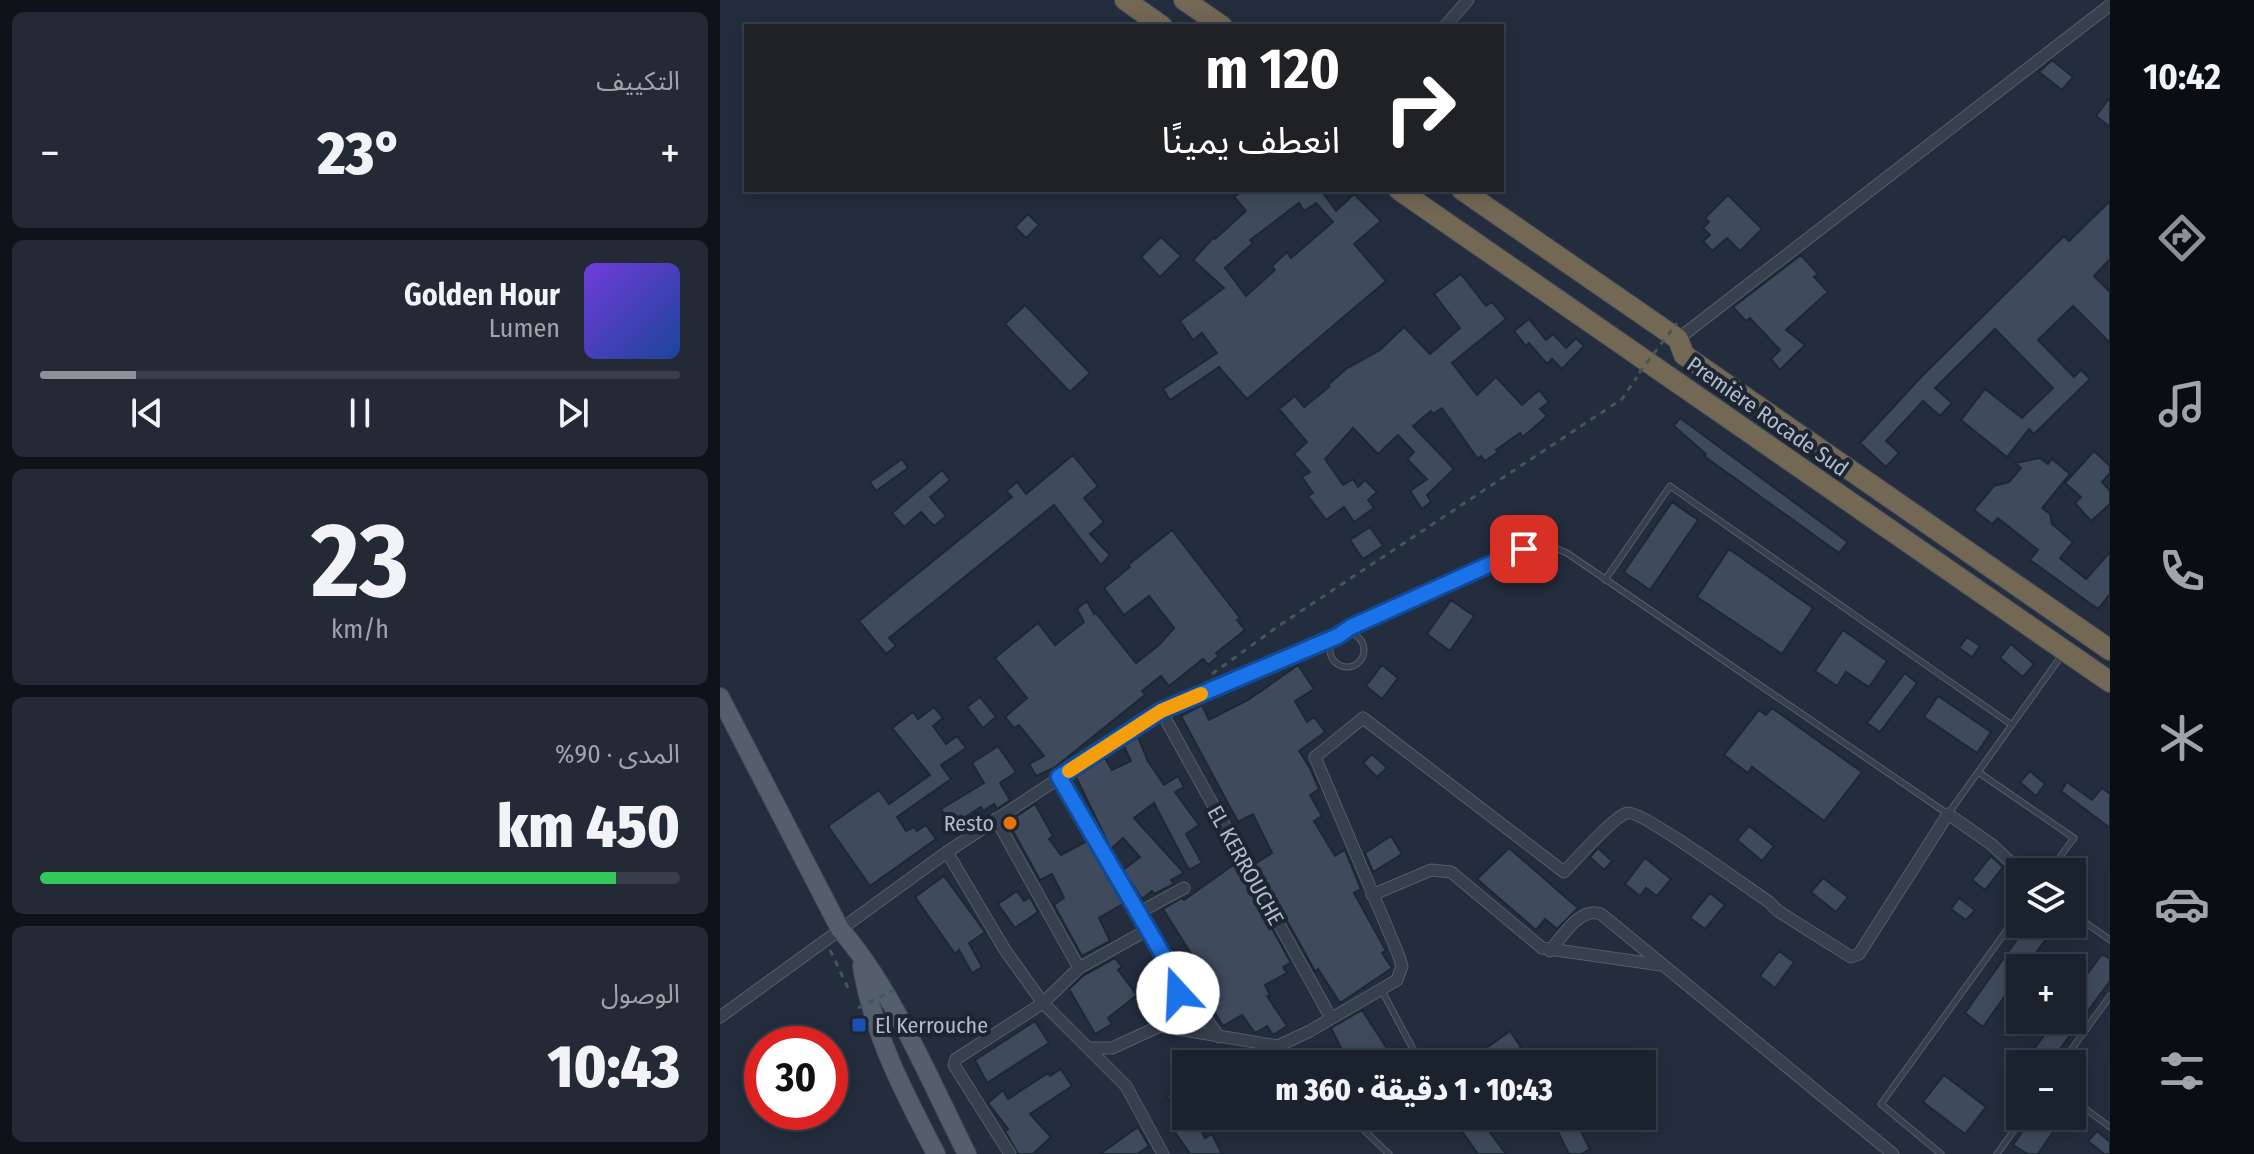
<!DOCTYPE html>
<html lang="ar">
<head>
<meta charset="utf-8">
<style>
  :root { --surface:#1a222e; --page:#232a36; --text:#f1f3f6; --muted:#9fa4aa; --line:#383f4a; --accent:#8c9099 }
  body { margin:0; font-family:"Fira Sans Condensed","Noto Sans Arabic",sans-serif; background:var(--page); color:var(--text); direction:rtl; height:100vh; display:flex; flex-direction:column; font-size:30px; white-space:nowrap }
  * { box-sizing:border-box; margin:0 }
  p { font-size:26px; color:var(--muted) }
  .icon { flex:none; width:44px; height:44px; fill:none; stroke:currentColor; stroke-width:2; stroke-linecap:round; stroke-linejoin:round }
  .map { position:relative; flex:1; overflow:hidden; direction:ltr }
  .side { display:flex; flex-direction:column; gap:12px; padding:12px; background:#0e1319; width:720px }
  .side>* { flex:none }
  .hud { position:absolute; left:24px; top:24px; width:760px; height:168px; border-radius:0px; box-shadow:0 4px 20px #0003,0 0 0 2px var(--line); direction:rtl; background:#202124; color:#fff; overflow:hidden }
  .tools { position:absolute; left:1286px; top:858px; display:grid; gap:16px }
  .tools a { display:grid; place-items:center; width:80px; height:80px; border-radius:0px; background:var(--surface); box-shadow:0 4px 20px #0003,0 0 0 2px var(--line); font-size:40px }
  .speed { position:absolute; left:24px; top:1026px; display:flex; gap:16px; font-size:40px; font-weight:700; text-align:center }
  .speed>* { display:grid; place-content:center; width:104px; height:104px; border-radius:50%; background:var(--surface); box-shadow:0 4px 20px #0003,0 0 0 2px var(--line); line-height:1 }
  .speed .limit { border:12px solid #d22; background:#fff; color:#111 }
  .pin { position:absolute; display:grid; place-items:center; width:68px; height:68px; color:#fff; margin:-34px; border-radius:16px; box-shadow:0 4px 12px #0006 }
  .me { position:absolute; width:88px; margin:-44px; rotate:340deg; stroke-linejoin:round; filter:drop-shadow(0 0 6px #0008) }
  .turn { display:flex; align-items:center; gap:28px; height:168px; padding:0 32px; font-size:36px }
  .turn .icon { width:104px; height:104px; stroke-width:2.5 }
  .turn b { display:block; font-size:56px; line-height:68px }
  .big { font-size:60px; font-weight:800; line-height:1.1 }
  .side .widget { flex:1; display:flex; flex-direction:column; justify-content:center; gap:12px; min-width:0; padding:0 28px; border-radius:12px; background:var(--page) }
  .side .dial { align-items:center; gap:0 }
  .dial b { font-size:104px; line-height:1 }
  .song { display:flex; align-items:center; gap:24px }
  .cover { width:96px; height:96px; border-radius:12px; background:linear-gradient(135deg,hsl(260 70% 55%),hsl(220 70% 35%)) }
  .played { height:8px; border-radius:4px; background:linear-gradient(90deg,var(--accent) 15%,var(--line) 15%) }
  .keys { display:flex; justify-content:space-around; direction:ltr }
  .heat { display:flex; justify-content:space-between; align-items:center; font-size:44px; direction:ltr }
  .charge { height:12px; border-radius:6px; background:linear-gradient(90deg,#34c759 90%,var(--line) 0) }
  .trip { position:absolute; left:452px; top:1050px; width:484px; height:80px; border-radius:0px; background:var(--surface); box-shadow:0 4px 20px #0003,0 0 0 2px var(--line); font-weight:800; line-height:80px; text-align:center; direction:rtl }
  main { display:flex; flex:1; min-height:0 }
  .menu { display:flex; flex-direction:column; width:144px; justify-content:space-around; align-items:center; background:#0a0e12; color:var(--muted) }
  .menu .icon { width:56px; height:56px }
  .menu .active { color:var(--accent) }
  .menu b { font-size:36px; color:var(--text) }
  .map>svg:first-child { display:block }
  .building { fill:#3f4b5c; stroke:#1e2734; stroke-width:2; fill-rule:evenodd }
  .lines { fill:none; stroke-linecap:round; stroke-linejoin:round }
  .service-casing { stroke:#555d6b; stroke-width:7 }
  .minor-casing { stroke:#555d6b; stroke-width:13 }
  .primary-casing { stroke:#404956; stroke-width:20 }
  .motorway-casing { stroke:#424a58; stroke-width:22 }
  .path { stroke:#43575b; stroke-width:3; stroke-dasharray:6 6; stroke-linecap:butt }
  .service { stroke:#37404d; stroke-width:5 }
  .minor { stroke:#37404d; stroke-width:11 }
  .primary { stroke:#555e6d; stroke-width:18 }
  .motorway { stroke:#736854; stroke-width:20 }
  .path-bridge { stroke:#43575b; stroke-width:3; stroke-dasharray:6 6; stroke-linecap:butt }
  .route-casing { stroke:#114b97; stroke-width:20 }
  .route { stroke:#1a73e8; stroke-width:14 }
  .slow { stroke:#f59e0b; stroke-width:14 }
  .food-dot { fill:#e8710a; stroke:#1c2532; stroke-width:3 }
  .transit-dot { fill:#1a4fb4; stroke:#1c2532; stroke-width:3 }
  .labels { text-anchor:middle; stroke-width:8; stroke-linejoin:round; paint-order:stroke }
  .street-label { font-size:22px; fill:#b3bac8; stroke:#1c2532 }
  .poi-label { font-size:22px; fill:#b3bac8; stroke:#1c2532; text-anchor:end }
</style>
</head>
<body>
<main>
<nav class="menu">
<b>10:42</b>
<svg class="icon active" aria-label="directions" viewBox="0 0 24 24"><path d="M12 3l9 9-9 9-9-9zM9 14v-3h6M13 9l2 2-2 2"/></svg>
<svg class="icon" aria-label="music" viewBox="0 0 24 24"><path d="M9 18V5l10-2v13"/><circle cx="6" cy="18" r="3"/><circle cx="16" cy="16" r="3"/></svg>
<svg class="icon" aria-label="phone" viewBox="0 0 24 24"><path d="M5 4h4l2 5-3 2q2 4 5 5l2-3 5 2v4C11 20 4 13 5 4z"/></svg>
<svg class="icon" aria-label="climate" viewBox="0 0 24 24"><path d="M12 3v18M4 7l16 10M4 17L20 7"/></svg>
<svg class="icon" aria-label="car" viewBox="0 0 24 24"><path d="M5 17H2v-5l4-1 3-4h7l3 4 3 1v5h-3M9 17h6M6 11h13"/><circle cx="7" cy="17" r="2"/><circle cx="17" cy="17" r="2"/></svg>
<svg class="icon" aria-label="filters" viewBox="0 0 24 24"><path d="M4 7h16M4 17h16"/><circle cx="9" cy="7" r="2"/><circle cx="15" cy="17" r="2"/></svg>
</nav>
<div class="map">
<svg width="1390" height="1154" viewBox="0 0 1390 1154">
  <rect width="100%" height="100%" fill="#232d3d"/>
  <path class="building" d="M1332 60 1353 77 1342 90 1319 72Z
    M1390 97V127L1376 116Z
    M523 190H601L616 211 634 194 661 221 634 244 666 281 527 399 499 367 450 400 443 389 497 353 482 333 473 340 460 321 504 288 473 260 494 237 495 239 526 211 514 197ZM579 203 584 211 596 203 613 222 571 258 567 252 552 266 555 270 526 296 505 268 533 243 530 240Z
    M1008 195 1042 229 1020 251 1007 238 992 251 983 241 990 235 983 228 989 222 985 218Z
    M1390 201V259L1374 276 1390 292V343L1353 306 1318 340 1354 377 1361 370 1370 379 1314 434 1309 429 1287 457 1241 420 1265 389 1302 418 1333 388 1275 329 1215 388 1232 403 1220 416 1203 401 1166 441 1179 453 1166 467 1140 443 1203 375 1344 236 1349 241Z
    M308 214 319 225 306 238 295 227Z
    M441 237 461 256 440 277 421 257Z
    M1081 255 1098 274 1094 277 1108 292 1066 330 1085 345 1060 370 1051 359 1060 350 1030 318 1026 321 1013 307Z
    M741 274 766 306 772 302 786 319 732 363 757 395 776 377 802 405 819 390 829 402 820 409 827 416 803 437 800 433 776 450 778 452 765 461 761 456 758 459 722 408 713 414 711 411 693 426 734 469 707 495 711 502 702 509 690 491 707 479 687 459 694 452 678 435 658 454 633 428 605 459 623 485 633 479 638 487 645 480 657 492 648 500 654 508 634 522 624 507 606 520 588 496 593 493 582 477 590 472 574 454 587 442 559 409 575 396 584 407 609 387 608 385 626 369 660 350 684 327 710 354 740 328 714 294Z
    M305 305 370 373 350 392 285 324Z
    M809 319 826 340 833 334 846 348 856 338 864 346 842 369 832 359 827 364 809 343 806 346 794 331Z
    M960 418 1128 542 1119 553 984 456 986 454 954 426Z
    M1374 451 1390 466V473L1382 482 1390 491V504L1371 521 1355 503 1361 497 1345 483Z
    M353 455 378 486 364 498 384 522 370 534 390 555 381 565 334 505 169 638 176 646 166 654 139 621 292 497 286 491 297 482 306 494Z
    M1320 458 1328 464 1332 459 1350 474 1322 508 1330 514 1332 524 1353 542 1340 558 1366 579 1390 552V594L1378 609 1310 560 1318 550 1278 518 1272 524 1254 510 1274 486 1289 482 1301 468 1295 463Z
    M182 459 188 468 156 491 150 482Z
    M222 470 230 480 210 497 226 516 214 526 201 512 184 527 172 513Z
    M952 502 978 520 930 590 904 572Z
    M650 527 663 546 643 559 630 540Z
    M452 530 520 618 517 620 525 630 496 653 499 656 488 665 483 659 449 686 441 676 422 691 425 695 334 768 316 776 309 764 324 756 299 725 294 728 285 717 307 698 275 658 318 623 335 645 364 622 357 609 367 601 374 614 376 613 416 663 439 645 454 628 429 596 404 615 384 588 410 567 408 565Z
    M1009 549 1093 608 1062 654 977 597Z
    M731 600 754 616 730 651 707 634Z
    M1123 630 1167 661 1149 687 1126 672 1117 686 1095 671Z
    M1247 637 1260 646 1252 657 1239 648Z
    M1291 644 1314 664 1303 677 1280 658Z
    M578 665 594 689 575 701 587 722 594 717 605 732 579 751 590 768 599 789 590 795 602 816 594 821 615 856 625 850 641 889 634 893 666 951 662 953 672 968 620 1003 598 969 595 971 535 864 552 853 533 814 518 822 461 716 482 705 489 720 528 700Z
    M662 665 678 678 662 699 646 686Z
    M1185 673 1197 683 1160 732 1147 723Z
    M1218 696 1271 732 1257 753 1204 717Z
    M260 697 276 717 263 728 247 707Z
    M214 707 223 718 213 726 226 744 237 736 246 748 221 765 231 779 177 817 186 831 194 827 197 831 206 825 216 839 150 886 108 826 159 790 169 804 210 775 172 728 193 712 198 719Z
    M1052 708 1142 772 1104 821 1032 767 1028 773 1004 755 1039 710 1046 715Z
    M418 737 428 761 444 785 458 776 464 787 455 792 479 825 466 834 482 863 469 870 434 803 414 818 464 873 451 880 454 884 434 894 432 891 422 899 403 870 420 857 403 838 391 849 356 777 385 758 392 770 411 761 404 746Z
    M278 746 296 772 280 783 290 800 277 809 274 804 263 811 261 807 231 826 221 809 264 783 252 763Z
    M652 754 667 768 657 777 643 763Z
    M1310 771 1325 784 1316 796 1300 782Z
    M1347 782 1372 800 1382 788 1390 794V828L1341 791Z
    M315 804 333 836 329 839 341 855 367 841 403 904 379 918 390 941 362 956 334 905 344 898 332 874 320 880 288 822Z
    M1029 826 1054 846 1042 861 1017 840Z
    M671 836 682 854 653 872 645 853Z
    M789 848 858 908 837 929 825 919 816 930 757 879Z
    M878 848 892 861 884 870 870 857Z
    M1271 856 1283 867 1265 890 1252 880Z
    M925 858 951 879 937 896 926 888 920 896 905 884Z
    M516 863 571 963 563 967 567 973 545 985 550 995 547 996 567 1026 553 1035 547 1026 535 1033 522 1015 503 1026 474 979 483 973 443 909 462 898 464 900Z
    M224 876 265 932 249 943 262 967 252 973 239 950 235 954 195 897Z
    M1103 878 1128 897 1116 912 1091 892Z
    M297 891 304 901 310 897 318 912 295 928 278 904Z
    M990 893 1005 905 985 929 970 918Z
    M1239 898 1255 910 1246 920 1231 909Z
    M1308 924H1337L1305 968H1300V987L1294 983 1263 1027 1245 1013Z
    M1059 951 1074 962 1055 988 1040 976Z
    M1382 954 1390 959V981L1329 1064H1314L1307 1059 1335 1020H1352V995Z
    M395 958 402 967 398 970 417 995 388 1018 392 1024 375 1034 349 989 364 975Z
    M642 1010 666 1047 676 1064H631L620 1046 611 1028Z
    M315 1021 329 1043 267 1083 255 1060Z
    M790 1031 801 1047 778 1064H744Z
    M341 1069 352 1086 310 1114 331 1137 313 1154H298L285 1131 288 1129 268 1103 283 1090 288 1099 328 1073 330 1076Z
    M1224 1075 1266 1107 1245 1134 1203 1102Z
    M466 1085V1116H474L485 1138 492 1134 502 1154H470L455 1132 464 1126 447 1096Z
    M731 1116H758L786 1154H758Z
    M830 1116H853L870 1149 861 1154H849Z
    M1313 1116 1333 1132 1318 1154H1308L1293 1145Z
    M418 1127 429 1146 417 1154H380Z
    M1377 1131 1390 1142V1154H1384L1368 1141Z"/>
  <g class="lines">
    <defs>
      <path id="service" d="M885 580 950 486 1292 725
        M610 650a17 17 0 1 1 34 0a17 17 0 1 1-34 0Z
        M579 652 804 549 833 547 847 553 1228 814 1342 655
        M1258 772 1354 838 1329 872
        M1352 913 1390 940
        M661 989 693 1049 692 1064
        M558 1047 576 1064
        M1341 1064 1390 996
        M1352 1099 1390 1127
        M629 1116 669 1154
        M647 1133 660 1116
        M1221 1154 1161 1104 1300 912
        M1277 1154 1304 1116"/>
      <path id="minor" d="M725 26 748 0
        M958 339 1390 5
        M441 711 611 1018
        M339 777 453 972 458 993 440 1026
        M276 819 359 968
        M227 852 285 950 323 1003 406 1086 443 1154
        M652 895 711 870 731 872 822 948 941 965
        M420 912 464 888
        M830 951C842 937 860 906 881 914L1173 1154
        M456 976 499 1037
        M0 1017 227 852 441 711 578 652
        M369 1048H392L440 1026 558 1046 590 1031 677 980 682 966 677 951 595 757 643 718 844 872C855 861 894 816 907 813 920 809 1031 890 1049 902L1058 911 1131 957 1139 954 1228 814 1271 844 1301 872
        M290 1154 234 1065 236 1059 323 1003 359 968 429 929"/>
      <path id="primary" d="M0 697 120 929C173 990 210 1081 247 1154
        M142 966C153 1034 184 1093 216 1154"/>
      <path id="motorway" d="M405 0 442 26
        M464 0 502 26
        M679 190 1390 682
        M742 190 958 339 964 355 1390 650"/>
    </defs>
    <use href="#service" class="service-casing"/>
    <use href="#minor" class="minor-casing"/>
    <use href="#primary" class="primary-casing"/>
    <use href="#motorway" class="motorway-casing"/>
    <path class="path" d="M492 674 557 627 902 399 917 377
      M110 950 129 990"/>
    <use href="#service" class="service"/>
    <use href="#minor" class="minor"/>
    <use href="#primary" class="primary"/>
    <use href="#motorway" class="motorway"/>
    <path class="path-bridge" d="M919 373 957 323
      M138 1008 174 990"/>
  </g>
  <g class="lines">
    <defs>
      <path id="route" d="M458 993 453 972 339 777 441 711 618 636 631 627 804 549"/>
    </defs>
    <use href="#route" class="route-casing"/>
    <use href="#route" class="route"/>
    <path class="slow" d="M349 771 441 711 481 694"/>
  </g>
  <circle class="food-dot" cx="290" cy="823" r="8"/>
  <rect class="transit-dot" x="131" y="1017" width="16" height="16" rx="4"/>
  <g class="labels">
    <g class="street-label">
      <text transform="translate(1048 416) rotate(35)" y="8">Première Rocade Sud</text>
      <text transform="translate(526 865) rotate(61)" y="8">EL KERROUCHE</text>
    </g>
    <g class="poi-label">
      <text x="274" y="831">Resto</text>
      <text x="155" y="1033" text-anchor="start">El Kerrouche</text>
    </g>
  </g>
</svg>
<div class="tools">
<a><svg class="icon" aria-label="layers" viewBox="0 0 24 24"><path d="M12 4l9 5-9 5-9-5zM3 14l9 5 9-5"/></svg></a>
<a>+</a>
<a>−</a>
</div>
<div class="speed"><div class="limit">30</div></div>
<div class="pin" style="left:804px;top:549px;background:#d93025"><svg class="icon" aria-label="arrive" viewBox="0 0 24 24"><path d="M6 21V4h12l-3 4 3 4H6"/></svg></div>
<svg class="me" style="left:458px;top:993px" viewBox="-20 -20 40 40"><circle r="19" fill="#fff"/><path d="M0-13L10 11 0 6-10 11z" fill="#1a73e8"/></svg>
<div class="trip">10:43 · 1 دقيقة · 360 m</div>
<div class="hud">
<div class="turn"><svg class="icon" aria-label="right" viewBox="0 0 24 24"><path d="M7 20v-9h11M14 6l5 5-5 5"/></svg><div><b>120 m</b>انعطف يمينًا</div></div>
</div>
</div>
<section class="side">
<div class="widget"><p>التكييف</p>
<div class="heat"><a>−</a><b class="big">23°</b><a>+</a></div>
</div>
<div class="widget">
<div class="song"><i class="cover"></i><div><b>Golden Hour</b><p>Lumen</p></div></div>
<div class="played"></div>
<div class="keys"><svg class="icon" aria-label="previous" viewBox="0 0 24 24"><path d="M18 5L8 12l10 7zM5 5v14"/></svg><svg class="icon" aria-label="pause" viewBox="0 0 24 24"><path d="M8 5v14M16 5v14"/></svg><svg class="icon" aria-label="next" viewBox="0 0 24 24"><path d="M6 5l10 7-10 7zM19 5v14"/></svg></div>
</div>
<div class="widget dial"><b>23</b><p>km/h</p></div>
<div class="widget"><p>المدى · 90%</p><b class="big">450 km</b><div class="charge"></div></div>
<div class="widget"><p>الوصول</p><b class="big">10:43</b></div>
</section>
</main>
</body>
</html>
